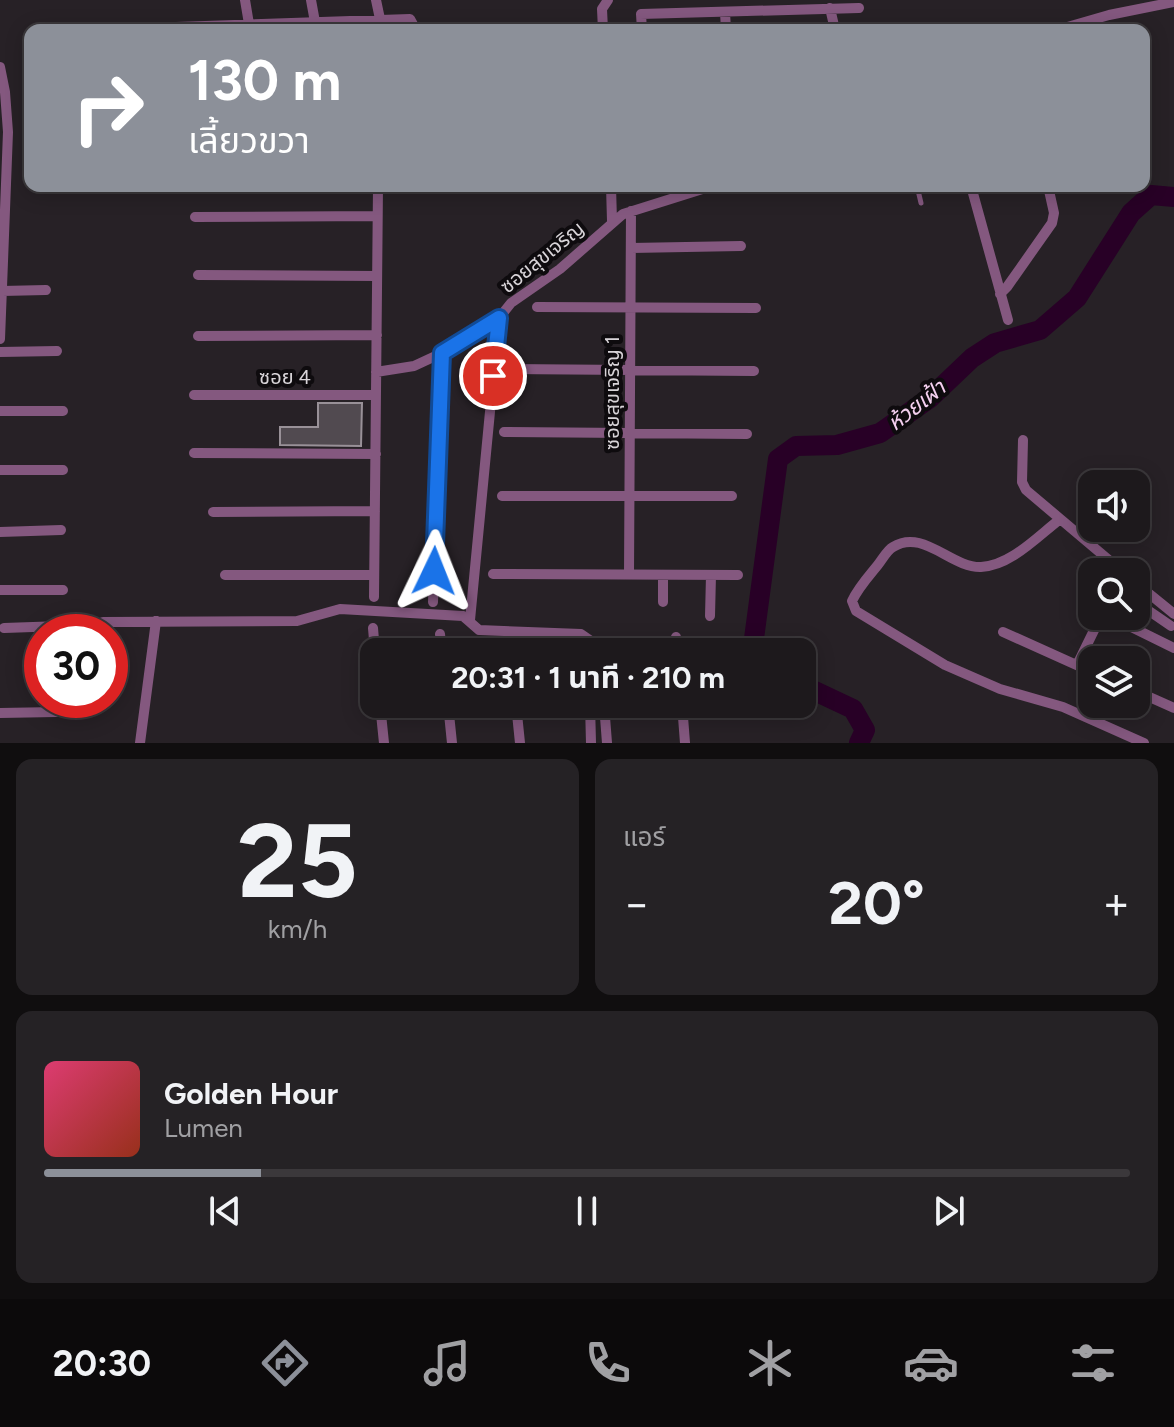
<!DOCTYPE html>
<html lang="th">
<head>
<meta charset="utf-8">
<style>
  :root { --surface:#1d191c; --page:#252225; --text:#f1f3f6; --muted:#a0a0a3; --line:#3b383b; --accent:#8c9099 }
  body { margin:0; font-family:Figtree,"Noto Sans Thai",sans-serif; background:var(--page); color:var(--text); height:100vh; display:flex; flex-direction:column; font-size:30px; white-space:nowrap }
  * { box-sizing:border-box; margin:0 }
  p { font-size:26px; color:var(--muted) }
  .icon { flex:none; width:44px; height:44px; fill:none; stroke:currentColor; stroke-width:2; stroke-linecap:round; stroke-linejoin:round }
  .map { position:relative; height:743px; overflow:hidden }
  .sheet { display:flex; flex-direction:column; gap:16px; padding:16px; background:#100e0f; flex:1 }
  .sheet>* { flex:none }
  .top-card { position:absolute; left:24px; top:24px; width:1126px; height:168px; border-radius:16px; box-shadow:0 4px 20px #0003,0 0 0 2px var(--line); background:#8c9099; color:#fff; overflow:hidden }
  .controls { position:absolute; left:1078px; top:470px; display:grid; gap:16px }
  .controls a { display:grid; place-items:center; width:72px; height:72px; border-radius:16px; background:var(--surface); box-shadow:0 4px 20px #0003,0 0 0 2px var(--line); font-size:40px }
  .speed { position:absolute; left:24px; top:614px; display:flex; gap:16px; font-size:40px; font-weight:700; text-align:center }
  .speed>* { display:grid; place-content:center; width:104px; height:104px; border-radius:50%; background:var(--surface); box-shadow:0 4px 20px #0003,0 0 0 2px var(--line); line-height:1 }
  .speed .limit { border:12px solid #d22; background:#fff; color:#111 }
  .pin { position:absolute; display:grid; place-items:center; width:68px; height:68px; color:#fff; margin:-34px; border:4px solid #fff; border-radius:50%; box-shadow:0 2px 8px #0007 }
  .me { position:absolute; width:88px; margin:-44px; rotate:2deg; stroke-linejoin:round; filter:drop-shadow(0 0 6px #0008) }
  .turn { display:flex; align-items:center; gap:28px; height:168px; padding:0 32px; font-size:36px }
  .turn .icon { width:104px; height:104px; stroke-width:2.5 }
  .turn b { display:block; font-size:56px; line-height:68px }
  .big { font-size:60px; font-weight:700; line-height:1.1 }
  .sheet .widget { flex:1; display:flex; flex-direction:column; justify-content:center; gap:12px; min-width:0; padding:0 28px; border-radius:16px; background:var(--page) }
  .sheet .dial { align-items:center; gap:0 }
  .dial b { font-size:104px; line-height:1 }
  .song { display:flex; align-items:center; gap:24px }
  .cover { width:96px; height:96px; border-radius:12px; background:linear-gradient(135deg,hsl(340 70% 55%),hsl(10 70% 35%)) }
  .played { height:8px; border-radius:4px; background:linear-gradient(90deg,var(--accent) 20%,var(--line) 20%) }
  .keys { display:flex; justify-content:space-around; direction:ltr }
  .heat { display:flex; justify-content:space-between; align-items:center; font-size:44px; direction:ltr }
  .sheet .tiles { flex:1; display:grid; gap:16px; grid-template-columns:1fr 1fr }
  .widget:last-child { grid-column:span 2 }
  .trip { position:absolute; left:360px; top:638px; width:456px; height:80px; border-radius:16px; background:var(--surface); box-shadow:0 4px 20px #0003,0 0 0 2px var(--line); font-weight:700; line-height:80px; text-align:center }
  .tab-bar { display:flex; height:128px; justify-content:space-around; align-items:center; background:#0c0a0b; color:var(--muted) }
  .tab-bar .icon { width:56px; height:56px }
  .tab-bar .selected { color:var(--accent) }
  .tab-bar b { font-size:36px; color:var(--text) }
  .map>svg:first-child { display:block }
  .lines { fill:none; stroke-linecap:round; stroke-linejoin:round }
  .river { stroke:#280026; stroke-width:20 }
  .building { fill:#514a50; stroke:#999198; stroke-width:2 }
  .lane { stroke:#84587f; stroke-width:5 }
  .street { stroke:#84587f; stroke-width:10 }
  .route-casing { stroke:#114b97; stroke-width:20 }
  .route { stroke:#1a73e8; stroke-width:14 }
  .labels { text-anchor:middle; stroke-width:8; stroke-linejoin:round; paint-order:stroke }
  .street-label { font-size:20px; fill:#d8d4d8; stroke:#0e0b0e }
  .water-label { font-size:22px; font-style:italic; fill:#f5d0f0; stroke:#0e0b0e }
</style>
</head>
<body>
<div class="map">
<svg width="1174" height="743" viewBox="0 0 1174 743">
  <rect width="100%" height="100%" fill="#272126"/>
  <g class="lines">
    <path class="river" d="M756 652 753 646 778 459 796 446 837 445 880 433 930 398 972 358 995 343 1040 330 1077 298 1131 213 1151 195 1174 197
      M802 685 853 709 865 730 859 743"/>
  </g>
  <path class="building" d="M318 403H362L361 446 280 445V427H318Z"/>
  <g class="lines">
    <path class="lane" d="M917 186 921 203"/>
    <path class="street" d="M245 0 249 24
      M311 0 315 22
      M376 0 380 19
      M830 8 835 30
      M725 12 726 30
      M88 30 410 19 416 30
      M603 30 602 9 608 0
      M642 30 641 14 859 8
      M1057 30 1109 15 1174 2
      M0 67 5 92 8 132 0 339
      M611 186 612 221
      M971 186 1008 320
      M195 217 377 216
      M631 248 741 246
      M198 275 377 276
      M2 291 46 290
      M1000 294 1007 287 1052 223 1054 213 1048 186
      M537 307 756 308
      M198 336 377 335
      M0 352 57 351
      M507 369 754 371
      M376 372 414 366 442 353 499 318
      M194 395H376
      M0 411H63
      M504 432 747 434
      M1023 440 1022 482 1026 490 1123 572
      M194 453 376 454
      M0 470H63
      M502 496H732
      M213 512 375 511
      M1059 520C1037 537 1010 566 981 567 951 568 923 528 893 547 887 550 882 560 877 566 868 577 858 588 852 601L856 611 945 665 1000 689 1063 707 1144 743
      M0 532 61 530
      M493 574 738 575
      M225 575H374
      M629 575 631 211
      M663 576V602
      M1136 583 1174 614
      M0 590H63
      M374 597 378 187
      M433 602 442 353
      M1136 602 1171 626
      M710 616 711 575
      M1109 616 1174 648
      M470 620 499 318 511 303 560 269 623 214 712 186
      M4 628 91 625
      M373 628 375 652
      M82 632 103 622 297 621 340 609 463 616 479 630 581 634 594 643 598 652
      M1003 632 1092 672
      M440 634 442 652
      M676 637 677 652
      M509 648 510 652
      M1077 665 1101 616
      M1136 691 1174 708
      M380 704 384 743
      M448 704 452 743
      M516 704 520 743
      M590 704 591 743
      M604 704 607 743
      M682 704 685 743
      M0 713 56 712 60 700
      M140 743 156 621"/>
  </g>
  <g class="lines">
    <defs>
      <path id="route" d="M434 571 442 353 499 318 493 376"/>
    </defs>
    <use href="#route" class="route-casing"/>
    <use href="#route" class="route"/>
  </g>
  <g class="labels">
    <g class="street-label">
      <text transform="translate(542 257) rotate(-39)" y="7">ซอยสุขเจริญ</text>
      <text x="285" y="384">ซอย 4</text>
      <text transform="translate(612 393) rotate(-90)" y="7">ซอยสุขเจริญ 1</text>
    </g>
    <g class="water-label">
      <text transform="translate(916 405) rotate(-38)" y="8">ห้วยเฝ้า</text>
    </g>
  </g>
</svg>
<div class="controls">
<a><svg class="icon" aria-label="sound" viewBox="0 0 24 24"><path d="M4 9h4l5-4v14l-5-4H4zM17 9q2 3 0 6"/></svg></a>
<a><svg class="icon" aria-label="search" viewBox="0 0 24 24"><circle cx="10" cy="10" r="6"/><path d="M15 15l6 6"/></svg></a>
<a><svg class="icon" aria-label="layers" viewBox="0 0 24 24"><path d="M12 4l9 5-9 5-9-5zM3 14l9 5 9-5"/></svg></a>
</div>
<div class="speed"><div class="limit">30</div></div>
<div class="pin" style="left:493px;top:376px;background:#d93025"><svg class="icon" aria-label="arrive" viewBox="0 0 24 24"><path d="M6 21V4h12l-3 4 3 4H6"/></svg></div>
<svg class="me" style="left:434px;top:571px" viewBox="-20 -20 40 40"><path d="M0-17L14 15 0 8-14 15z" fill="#1a73e8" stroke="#fff" stroke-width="4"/></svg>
<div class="trip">20:31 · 1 นาที · 210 m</div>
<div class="top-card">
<div class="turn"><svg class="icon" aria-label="right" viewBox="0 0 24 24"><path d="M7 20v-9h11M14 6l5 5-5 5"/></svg><div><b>130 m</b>เลี้ยวขวา</div></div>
</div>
</div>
<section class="sheet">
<div class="tiles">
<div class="widget dial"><b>25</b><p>km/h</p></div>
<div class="widget"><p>แอร์</p>
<div class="heat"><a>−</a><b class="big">20°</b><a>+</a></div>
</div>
<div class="widget">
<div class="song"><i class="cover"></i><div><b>Golden Hour</b><p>Lumen</p></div></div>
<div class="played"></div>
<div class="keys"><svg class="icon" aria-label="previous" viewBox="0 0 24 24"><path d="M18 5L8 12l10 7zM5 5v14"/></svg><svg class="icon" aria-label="pause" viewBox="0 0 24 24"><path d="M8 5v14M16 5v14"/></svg><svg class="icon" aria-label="next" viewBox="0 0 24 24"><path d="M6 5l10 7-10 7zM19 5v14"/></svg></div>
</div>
</div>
</section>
<nav class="tab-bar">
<b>20:30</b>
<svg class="icon selected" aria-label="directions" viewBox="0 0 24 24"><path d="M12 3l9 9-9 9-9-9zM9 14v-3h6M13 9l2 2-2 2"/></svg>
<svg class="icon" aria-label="music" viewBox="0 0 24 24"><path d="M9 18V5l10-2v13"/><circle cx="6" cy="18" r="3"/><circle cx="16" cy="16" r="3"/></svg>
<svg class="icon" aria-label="phone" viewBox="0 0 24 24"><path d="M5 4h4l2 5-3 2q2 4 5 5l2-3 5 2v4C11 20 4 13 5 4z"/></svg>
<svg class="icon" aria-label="climate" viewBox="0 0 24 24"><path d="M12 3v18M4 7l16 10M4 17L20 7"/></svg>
<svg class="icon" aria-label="car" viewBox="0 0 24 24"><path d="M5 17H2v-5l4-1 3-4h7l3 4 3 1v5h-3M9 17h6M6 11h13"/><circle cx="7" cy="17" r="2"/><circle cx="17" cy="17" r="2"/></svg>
<svg class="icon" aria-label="filters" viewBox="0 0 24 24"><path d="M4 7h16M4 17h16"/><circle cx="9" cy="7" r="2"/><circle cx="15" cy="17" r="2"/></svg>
</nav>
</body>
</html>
